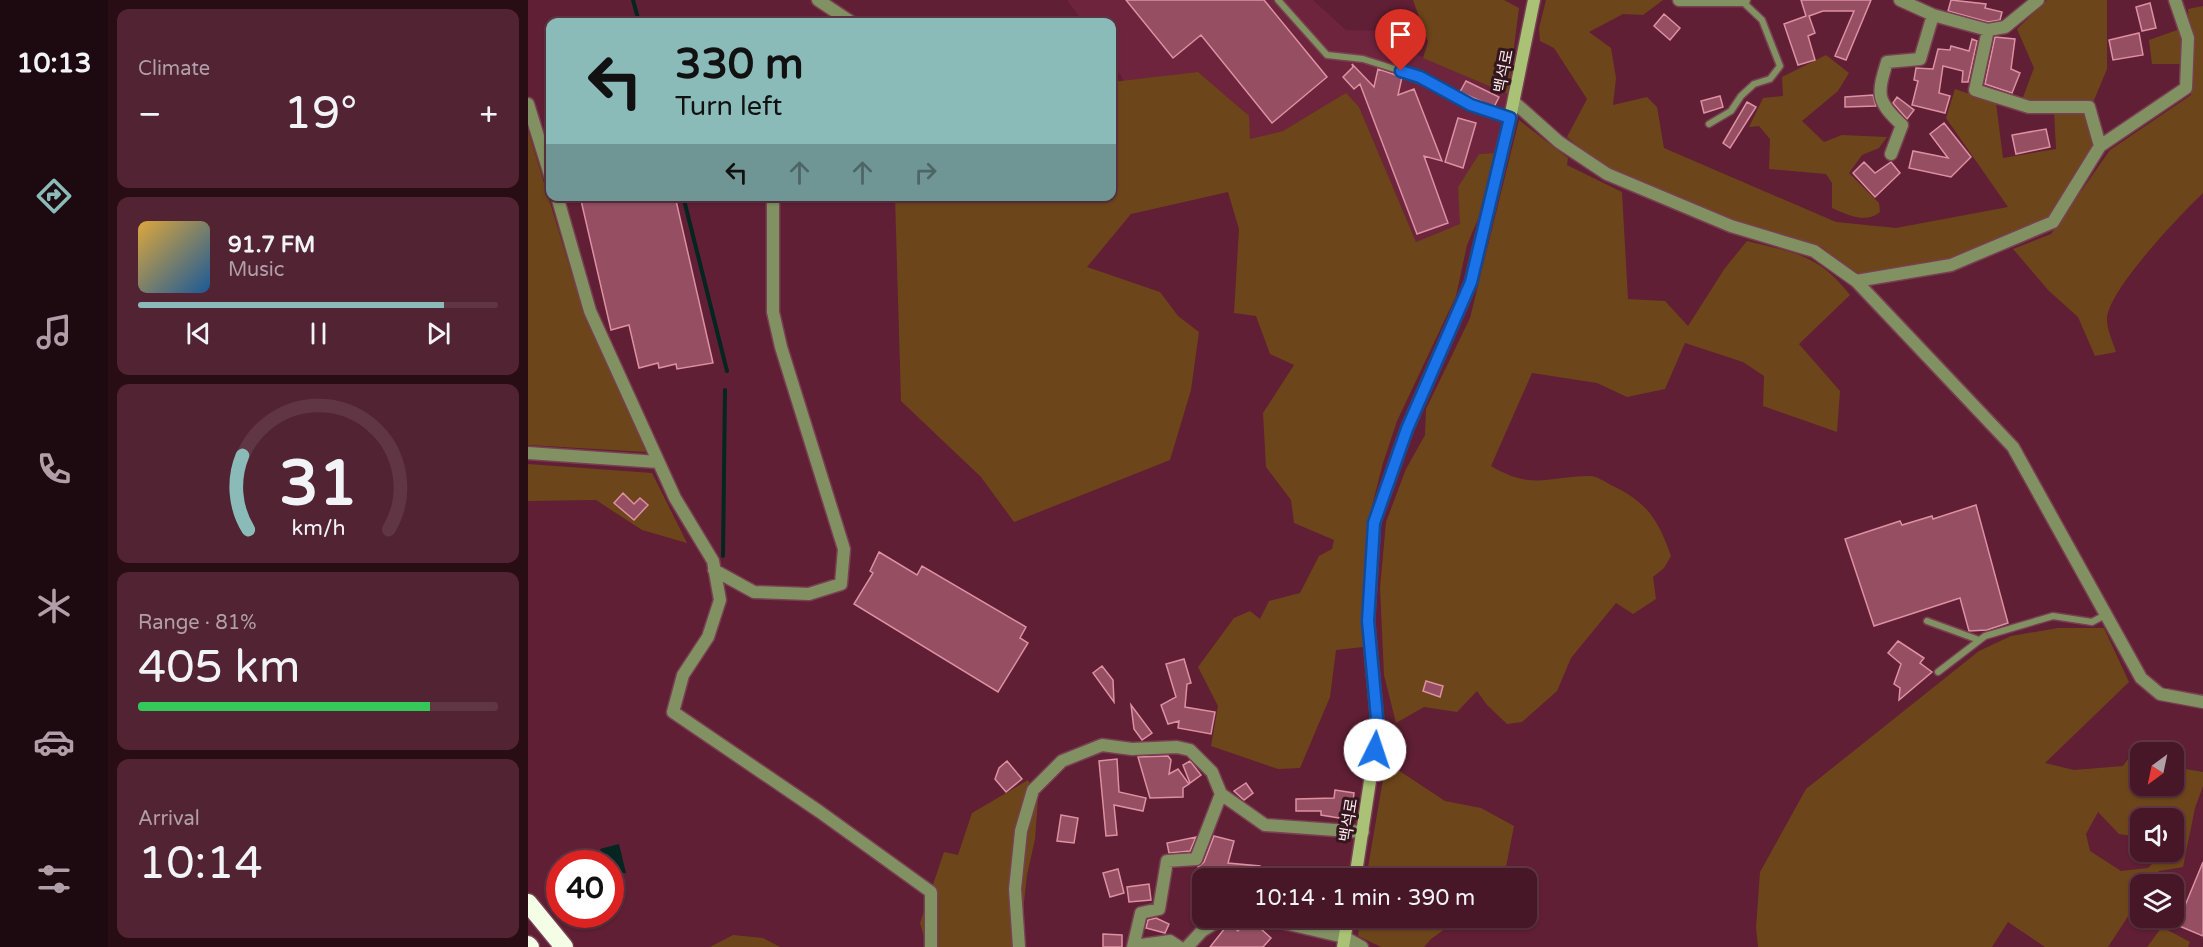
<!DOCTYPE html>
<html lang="en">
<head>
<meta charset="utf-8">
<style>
  :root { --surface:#481727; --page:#522433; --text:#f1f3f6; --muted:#b19fa7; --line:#603644; --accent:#8bbbb9 }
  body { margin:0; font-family:"Varela Round","Noto Sans KR",sans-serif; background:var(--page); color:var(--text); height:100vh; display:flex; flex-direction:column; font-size:22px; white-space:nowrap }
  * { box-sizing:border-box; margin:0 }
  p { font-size:20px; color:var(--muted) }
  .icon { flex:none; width:33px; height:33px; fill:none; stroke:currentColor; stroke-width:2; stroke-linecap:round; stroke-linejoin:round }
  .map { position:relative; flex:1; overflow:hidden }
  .panel { display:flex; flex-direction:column; gap:9px; padding:9px; background:#280d15; width:420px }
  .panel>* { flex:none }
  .hud { position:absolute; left:18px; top:18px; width:570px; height:183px; border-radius:12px; box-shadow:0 2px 4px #0004,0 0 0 2px var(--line); background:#8bbbb9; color:#111; overflow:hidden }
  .needle { width:39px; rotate:213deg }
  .tools { position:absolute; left:1602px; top:742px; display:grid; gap:12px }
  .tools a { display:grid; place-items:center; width:54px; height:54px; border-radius:12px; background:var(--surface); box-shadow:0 2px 4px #0004,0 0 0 2px var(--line); font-size:30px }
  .speed { position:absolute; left:18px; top:850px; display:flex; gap:12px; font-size:30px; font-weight:700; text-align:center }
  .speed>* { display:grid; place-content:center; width:78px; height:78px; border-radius:50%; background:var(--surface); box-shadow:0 2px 4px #0004,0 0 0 2px var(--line); line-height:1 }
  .speed .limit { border:9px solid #d22; background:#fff; color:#111 }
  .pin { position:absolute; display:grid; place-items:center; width:51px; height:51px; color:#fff; margin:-62px -26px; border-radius:50% 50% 50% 0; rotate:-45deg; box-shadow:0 0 6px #0007 }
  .pin .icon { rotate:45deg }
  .me { position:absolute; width:66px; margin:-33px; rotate:4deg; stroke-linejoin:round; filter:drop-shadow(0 0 4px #0008) }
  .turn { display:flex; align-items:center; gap:21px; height:126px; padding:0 30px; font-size:27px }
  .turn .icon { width:78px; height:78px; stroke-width:2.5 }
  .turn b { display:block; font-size:42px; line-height:51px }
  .lanes { display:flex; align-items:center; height:57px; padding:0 30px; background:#0003; justify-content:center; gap:30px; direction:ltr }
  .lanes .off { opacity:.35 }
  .big { font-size:45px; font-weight:600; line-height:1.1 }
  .panel .tile { flex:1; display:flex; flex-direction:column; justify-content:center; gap:9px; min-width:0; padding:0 21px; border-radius:12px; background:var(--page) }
  .panel .dial { align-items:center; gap:0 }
  .dial svg { height:156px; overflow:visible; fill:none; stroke:var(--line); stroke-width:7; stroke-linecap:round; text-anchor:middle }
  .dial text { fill:var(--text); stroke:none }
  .song { display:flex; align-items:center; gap:18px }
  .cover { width:72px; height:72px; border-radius:9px; background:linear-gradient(135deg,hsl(40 70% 55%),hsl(210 70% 35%)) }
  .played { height:6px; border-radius:3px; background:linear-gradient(90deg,var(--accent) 85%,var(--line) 85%) }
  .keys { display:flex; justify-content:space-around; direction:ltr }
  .heat { display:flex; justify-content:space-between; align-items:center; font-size:33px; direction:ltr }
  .charge { height:9px; border-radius:4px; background:linear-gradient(90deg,#34c759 81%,var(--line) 0) }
  .trip { position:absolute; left:664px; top:868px; width:345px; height:60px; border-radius:12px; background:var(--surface); box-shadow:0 2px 4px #0004,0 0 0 2px var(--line); font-weight:600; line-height:60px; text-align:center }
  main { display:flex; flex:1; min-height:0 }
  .dock { display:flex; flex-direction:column; width:108px; justify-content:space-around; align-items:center; background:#1d0910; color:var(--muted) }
  .dock .icon { width:42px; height:42px }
  .dock .active { color:var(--accent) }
  .dock b { font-size:27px; color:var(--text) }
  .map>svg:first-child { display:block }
  .built { fill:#6e243c }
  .green { fill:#6d451a; fill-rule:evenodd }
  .water { fill:#052521 }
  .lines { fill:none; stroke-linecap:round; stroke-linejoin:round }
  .stream { stroke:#052521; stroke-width:4 }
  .building { fill:#954e62; stroke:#de90a3; stroke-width:1.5 }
  .lane-casing { stroke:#793f52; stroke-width:9 }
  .street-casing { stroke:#793f52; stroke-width:15 }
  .secondary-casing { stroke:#793f52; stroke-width:15 }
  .highway-casing { stroke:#793f52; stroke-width:21 }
  .lane { stroke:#819162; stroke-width:6 }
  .street { stroke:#819162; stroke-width:12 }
  .secondary { stroke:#a9c275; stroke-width:12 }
  .highway { stroke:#f4fde6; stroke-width:18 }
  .route-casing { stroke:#114b97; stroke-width:15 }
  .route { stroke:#1a73e8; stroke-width:10 }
  .labels { text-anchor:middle; stroke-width:6; stroke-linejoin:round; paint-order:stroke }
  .street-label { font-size:16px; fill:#fbeaed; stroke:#34161e }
</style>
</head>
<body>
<main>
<nav class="dock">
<b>10:13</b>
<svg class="icon active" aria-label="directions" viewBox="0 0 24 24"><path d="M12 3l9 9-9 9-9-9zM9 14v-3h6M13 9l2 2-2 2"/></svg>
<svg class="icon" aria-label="music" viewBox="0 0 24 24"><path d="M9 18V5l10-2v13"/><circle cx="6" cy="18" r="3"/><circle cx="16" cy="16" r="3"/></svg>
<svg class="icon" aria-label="phone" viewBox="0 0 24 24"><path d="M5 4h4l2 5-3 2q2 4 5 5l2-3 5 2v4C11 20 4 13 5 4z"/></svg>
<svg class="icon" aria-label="climate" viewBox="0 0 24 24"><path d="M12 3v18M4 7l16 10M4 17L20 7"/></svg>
<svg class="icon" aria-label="car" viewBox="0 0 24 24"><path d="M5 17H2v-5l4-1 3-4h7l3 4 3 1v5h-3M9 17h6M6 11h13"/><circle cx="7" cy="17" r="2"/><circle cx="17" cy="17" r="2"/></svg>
<svg class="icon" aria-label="filters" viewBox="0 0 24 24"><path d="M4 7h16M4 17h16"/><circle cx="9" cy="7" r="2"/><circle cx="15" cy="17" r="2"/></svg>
</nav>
<section class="panel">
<div class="tile"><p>Climate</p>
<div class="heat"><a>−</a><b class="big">19°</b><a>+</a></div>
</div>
<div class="tile">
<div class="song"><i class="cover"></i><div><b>91.7 FM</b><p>Music</p></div></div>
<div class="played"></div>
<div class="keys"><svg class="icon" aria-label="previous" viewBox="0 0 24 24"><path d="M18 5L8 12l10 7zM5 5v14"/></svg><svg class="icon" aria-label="pause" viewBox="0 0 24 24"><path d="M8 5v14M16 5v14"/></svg><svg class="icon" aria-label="next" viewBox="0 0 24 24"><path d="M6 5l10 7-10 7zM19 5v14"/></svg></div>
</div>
<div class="tile dial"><svg viewBox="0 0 100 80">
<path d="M14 69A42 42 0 1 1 86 69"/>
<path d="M14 69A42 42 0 0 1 11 31" stroke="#8bbbb9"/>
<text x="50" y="56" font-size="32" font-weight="700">31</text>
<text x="50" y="72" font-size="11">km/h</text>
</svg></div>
<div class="tile"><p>Range · 81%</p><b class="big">405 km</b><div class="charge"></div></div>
<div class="tile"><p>Arrival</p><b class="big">10:14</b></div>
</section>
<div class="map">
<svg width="1675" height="947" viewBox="0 0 1675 947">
  <rect width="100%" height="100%" fill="#601f34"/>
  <path class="built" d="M539 0H785L818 30 859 31 874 48 980 94 966 153 951 154 930 187 933 224 888 242 831 107 818 94 755 131 722 140 670 72 597 82 584 63V22H555Z"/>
  <path class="green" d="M885 0H976L991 8 980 94 895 58 900 42Z
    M1018 0H1135L1115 15 1095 14 1061 32 1083 48 1088 78 1085 105 1119 97 1129 107 1136 148 1308 222 1368 228 1480 207 1418 118 1427 89 1468 103 1475 158 1528 149 1526 111 1556 112 1565 146 1519 220 1433 257 1328 276 1295 248 1201 220 1102 178 1068 161 1039 137 1059 99 1026 48 1012 41 1011 28Z
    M1519 0H1579V69L1564 105 1494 100 1506 68 1489 29Z
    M1675 6V193C1653 214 1578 292 1579 320 1579 330 1585 342 1588 352L1567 356 1550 317 1521 291 1485 249 1523 234 1582 150 1663 95 1660 9Z
    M1652 29 1655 40 1654 64H1624L1621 40Z
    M1298 55 1321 73 1310 91 1274 121 1296 142 1314 135 1359 137 1351 148 1334 155 1321 173 1351 203 1352 212C1338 224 1320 215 1304 208V183L1298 174 1241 169 1242 139 1231 126 1221 127 1235 98 1255 96 1254 77Z
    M670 72 721 116 722 139 755 131 818 93 831 107 888 242 932 224 930 187 951 154 966 153 950 219 939 245 928 296 869 421 855 463 839 525 835 647 808 650 802 697 772 768 750 769 683 746 690 706 670 667 706 618 722 611 732 619 741 601 772 593 791 556 804 549 806 540 766 523 763 500 738 467 735 413 766 365 742 354 728 316 706 313 711 229 700 192 603 214 559 267 632 292 650 316 671 332 663 390 642 460 486 522 453 477 373 401 367 197 584 196V82Z
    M991 120 1040 158 1039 165 1094 192 1100 299 1137 301 1160 326 1197 268 1219 241C1267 253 1290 254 1322 295L1271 344 1312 391 1309 432 1235 406 1236 376 1215 362 1157 343 1137 389 1099 397 1069 383 1004 373 963 466C1005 491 1020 476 1062 476 1069 476 1077 482 1083 485 1119 502 1130 519 1143 556L1136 568 1125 577 1128 599 1105 614 1088 603 1043 658 1029 691 994 722 979 724 959 705 949 691 929 712 896 707 868 723 856 675 852 588 858 522 878 469 897 435 898 409 942 318Z
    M0 130 44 275 118 452 0 445Z
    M0 464 124 473 159 543 114 530 68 500 0 501Z
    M1530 628H1576L1601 682 1517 763 1546 770 1595 766 1600 759 1612 761V786H1646V767L1675 772V786L1667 808 1655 867 1631 871 1622 885H1612V898L1580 947H1517L1480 922 1464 947H1230L1228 928 1232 872 1278 789 1451 651 1483 636ZM1570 812 1591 834 1612 837V819H1646V852H1635L1620 868 1593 871 1562 851 1558 834Z
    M858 762 917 801 953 808 986 826 978 867 972 879H838Z
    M500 780 510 799 507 839 499 875 491 947H399L392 923 416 852 430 855 444 813Z
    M832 918H932L903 939 896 947H853L830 936Z
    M1634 927 1662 942 1660 947H1619Z
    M205 935 235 938 252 947H182Z"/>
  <path class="water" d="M91 844 98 873 83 874 82 864H77L72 849Z"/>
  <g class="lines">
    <path class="stream" d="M105 0 111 22
      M155 196 199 371
      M195 556 197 390"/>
  </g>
  <path class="building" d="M598 0H736L799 77 744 123 673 35 645 58Z
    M1273 0H1343L1318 60 1307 56 1326 11H1295L1281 16 1287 33 1280 36 1287 60 1270 65 1256 24 1278 16Z
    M1423 0 1458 4 1457 8 1474 12 1472 20 1460 22 1420 11Z
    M1622 3 1628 28 1614 31 1608 7Z
    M1136 14 1152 28 1142 40 1126 26Z
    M1611 33 1615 55 1585 60 1581 40Z
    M1467 37 1487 39 1483 69 1492 73 1484 93 1457 84Z
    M1444 39 1449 41 1440 82H1434L1435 71 1415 66 1411 93 1422 96 1417 113 1384 105 1390 81 1386 80 1388 68 1405 69 1410 49 1422 50 1423 46 1441 51Z
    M824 64 846 87 850 69 874 77 870 95 886 89 914 161 896 156 920 223 889 234 832 84 826 89 815 77 825 67Z
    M938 81 971 97 966 107 932 92Z
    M1345 95 1348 106 1317 107V97Z
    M1192 96 1195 107 1176 113 1173 101Z
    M1369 97 1386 110 1379 119 1365 103Z
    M1219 102 1228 107 1202 148 1195 143Z
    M930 118 948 123 935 168 917 162Z
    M1416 123 1443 157 1423 177 1381 168 1385 151 1420 158 1402 134Z
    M1518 129 1522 147 1488 154 1484 135Z
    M1336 162 1347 173 1363 162 1372 173 1347 197 1325 173Z
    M52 196H147L185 363 149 369 148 364 131 368 130 363 111 368 101 325 83 330Z
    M95 493 106 504 112 498 120 505 106 520 86 503Z
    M1448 505 1480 623 1459 630 1441 631 1432 598 1346 626 1317 539 1372 521 1374 525 1404 516 1405 519Z
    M351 552 389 575 394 566 498 627 492 638 500 643 470 692 326 604 345 573 342 571Z
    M1370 641 1396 658 1392 663 1404 672 1371 700 1372 688 1366 684 1373 664 1360 653Z
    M656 659 663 683 659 684 657 707 687 712 683 734 650 728 651 721 640 724 633 705 648 697 638 664Z
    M574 666 585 680 586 702 565 673Z
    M898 681 915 686 912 697 895 691Z
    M603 705 624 733 614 740 606 729Z
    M640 756 643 760 641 774 650 769 661 784 655 788V797L622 798 610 757Z
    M589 759 591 792 618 798 615 811 586 805 589 835 578 836 571 761Z
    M479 761 494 779 478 792 467 779 471 768Z
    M662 761 673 775 662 783 655 765Z
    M718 783 725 793 716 800 706 791Z
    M807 790 826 793 823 820 793 815V811H768V799L806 798Z
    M533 815 550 818 546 843 529 841Z
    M686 836 706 841 700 863 732 866 731 879H672L670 867 676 862Z
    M668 837 662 851 641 853 639 843Z
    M1675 862V936L1649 925Z
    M590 869 596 893 582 897 575 873Z
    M621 884 623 900 601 902 599 887Z
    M628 918 641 924 637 933 618 928 620 920Z
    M721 918 743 938 735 947H682L701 923 710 931Z
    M575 934 594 935V947H575Z"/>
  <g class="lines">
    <defs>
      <path id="lane" d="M750 0 799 55 835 59 892 77 943 105 981 118
        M1181 124 1203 111 1213 96 1226 84 1242 79 1252 66 1234 20 1214 1
        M1399 621 1451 640
        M1410 672 1457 636 1525 616 1564 622 1579 614"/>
      <path id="street" d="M290 0 323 22
        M1151 0H1216
        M1372 0 1405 15 1460 30
        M1510 0 1477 27 1460 30 1447 90 1501 107H1561L1572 146
        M986 102 1031 142 1079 174 1203 226 1286 251 1328 281 1485 447 1613 678 1632 694 1675 702
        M0 104 22 175
        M1363 154 1374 125C1348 101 1349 94 1359 62L1392 59 1405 15
        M29 196 62 311 147 498 185 561 192 600 180 637 155 675 145 712 292 812 403 892V947
        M1328 281 1423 265 1525 222 1572 146 1658 88 1660 38 1647 0
        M0 453 130 462
        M186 570 226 592 281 594 313 584 316 549 253 347 245 312V196
        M735 918 816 937 834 947
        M606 946 642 941 651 947
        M491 947 487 889 493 831 505 790 534 761 574 745 604 749 649 747 662 750 684 772 693 794 737 825 835 832
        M605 947 613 913 631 909 639 861 668 859 693 794
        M659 947 674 931 695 918"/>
      <path id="secondary" d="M827 879 850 729 840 621 846 523 879 429 943 282 982 118 1006 0
        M815 947 820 918"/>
      <path id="highway" d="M0 903 36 947
        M0 945 2 947"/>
    </defs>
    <use href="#lane" class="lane-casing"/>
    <use href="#street" class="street-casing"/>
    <use href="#secondary" class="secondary-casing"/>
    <use href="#highway" class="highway-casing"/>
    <use href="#lane" class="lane"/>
    <use href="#street" class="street"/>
    <use href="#secondary" class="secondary"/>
    <use href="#highway" class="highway"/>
  </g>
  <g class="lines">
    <defs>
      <path id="route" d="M847 750 850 729 840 621 846 523 879 429 943 282 982 118 943 105 892 77 873 71"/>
    </defs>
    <use href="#route" class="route-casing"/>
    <use href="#route" class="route"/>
  </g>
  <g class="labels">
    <g class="street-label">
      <text transform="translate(975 71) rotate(-79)" y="6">백석로</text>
      <text transform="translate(820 820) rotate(-81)" y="6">백석로</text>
    </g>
  </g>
</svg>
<div class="tools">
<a><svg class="needle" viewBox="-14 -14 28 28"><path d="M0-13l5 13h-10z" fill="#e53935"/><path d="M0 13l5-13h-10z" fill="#b19fa7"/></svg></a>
<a><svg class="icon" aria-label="sound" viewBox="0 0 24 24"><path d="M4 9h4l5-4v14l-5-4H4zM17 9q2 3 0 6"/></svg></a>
<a><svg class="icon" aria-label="layers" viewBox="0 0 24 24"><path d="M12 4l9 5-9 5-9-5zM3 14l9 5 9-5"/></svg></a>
</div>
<div class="speed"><div class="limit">40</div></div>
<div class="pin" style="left:873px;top:71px;background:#d93025"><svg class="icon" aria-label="arrive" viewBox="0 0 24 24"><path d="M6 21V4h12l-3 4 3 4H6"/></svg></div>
<svg class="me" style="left:847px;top:750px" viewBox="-20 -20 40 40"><circle r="19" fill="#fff"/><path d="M0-13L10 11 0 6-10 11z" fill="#1a73e8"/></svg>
<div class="trip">10:14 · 1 min · 390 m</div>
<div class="hud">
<div class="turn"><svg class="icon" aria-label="left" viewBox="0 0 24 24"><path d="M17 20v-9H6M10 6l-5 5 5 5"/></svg><div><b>330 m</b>Turn left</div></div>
<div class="lanes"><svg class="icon" aria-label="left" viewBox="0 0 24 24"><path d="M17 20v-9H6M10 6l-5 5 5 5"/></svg><svg class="icon off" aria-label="ahead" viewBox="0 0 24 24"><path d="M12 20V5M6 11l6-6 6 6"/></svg><svg class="icon off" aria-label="ahead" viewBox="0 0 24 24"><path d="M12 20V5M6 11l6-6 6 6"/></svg><svg class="icon off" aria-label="right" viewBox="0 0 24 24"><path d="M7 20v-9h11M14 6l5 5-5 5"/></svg></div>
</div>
</div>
</main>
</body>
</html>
